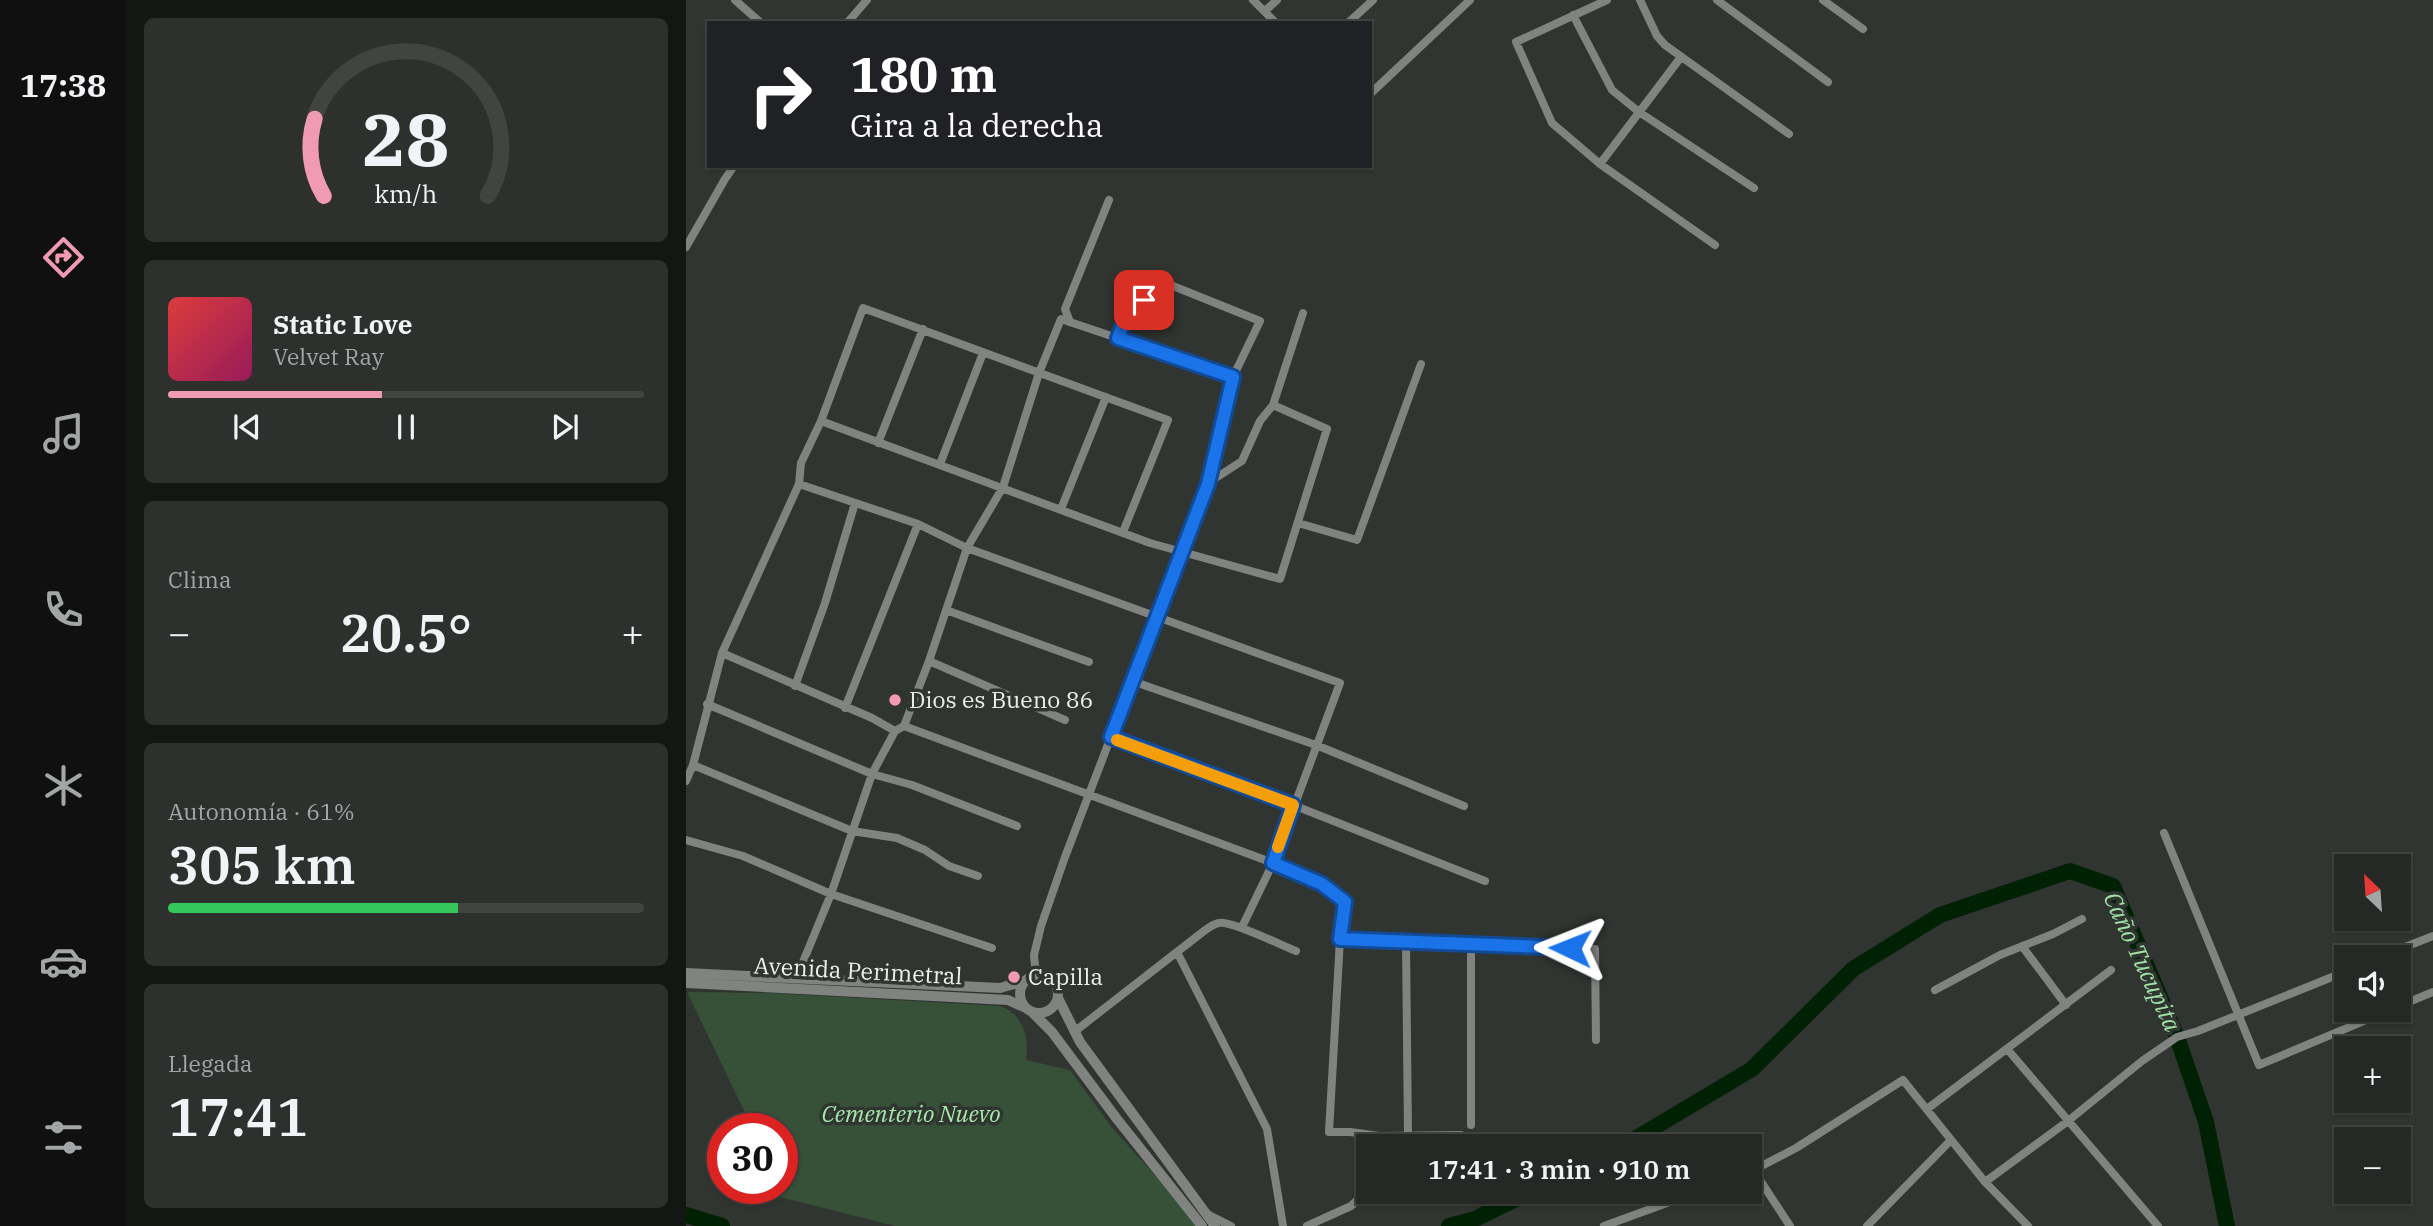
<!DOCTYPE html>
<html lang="es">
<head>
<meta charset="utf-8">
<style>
  :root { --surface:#252825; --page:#2d302d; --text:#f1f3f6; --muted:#a3a6a7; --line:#424442; --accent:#f19ab3 }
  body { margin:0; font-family:"IBM Plex Serif",serif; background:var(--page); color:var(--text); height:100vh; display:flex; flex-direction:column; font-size:26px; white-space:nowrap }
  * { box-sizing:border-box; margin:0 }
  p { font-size:23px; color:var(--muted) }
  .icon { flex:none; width:38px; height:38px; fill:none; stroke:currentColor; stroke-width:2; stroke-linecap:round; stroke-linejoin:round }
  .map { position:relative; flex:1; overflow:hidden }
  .details { display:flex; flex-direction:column; gap:18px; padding:18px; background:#141614; width:560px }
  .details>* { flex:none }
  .hud { position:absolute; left:21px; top:21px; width:665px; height:147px; border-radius:0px; box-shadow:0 2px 5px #0004,0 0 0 2px var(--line); background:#202124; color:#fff; overflow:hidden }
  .needle { width:46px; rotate:335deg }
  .controls { position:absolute; left:1648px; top:854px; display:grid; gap:14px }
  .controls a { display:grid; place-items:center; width:77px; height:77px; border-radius:0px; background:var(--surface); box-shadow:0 2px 5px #0004,0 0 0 2px var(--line); font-size:35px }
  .speed { position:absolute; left:21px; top:1113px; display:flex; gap:14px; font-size:35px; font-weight:700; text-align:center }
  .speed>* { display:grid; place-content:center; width:91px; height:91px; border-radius:50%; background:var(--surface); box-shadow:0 2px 5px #0004,0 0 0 2px var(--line); line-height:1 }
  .speed .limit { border:10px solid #d22; background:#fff; color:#111 }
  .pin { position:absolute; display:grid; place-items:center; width:60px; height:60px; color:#fff; margin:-30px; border-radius:14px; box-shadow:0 4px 10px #0006 }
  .me { position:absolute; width:77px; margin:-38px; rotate:272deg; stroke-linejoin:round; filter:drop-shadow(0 0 5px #0008) }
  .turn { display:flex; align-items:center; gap:24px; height:147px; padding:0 28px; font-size:32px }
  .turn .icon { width:91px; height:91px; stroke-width:2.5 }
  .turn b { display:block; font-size:49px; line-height:60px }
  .big { font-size:52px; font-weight:600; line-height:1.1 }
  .details .tile { flex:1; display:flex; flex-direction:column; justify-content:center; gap:10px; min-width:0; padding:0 24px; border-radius:10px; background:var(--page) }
  .details .dial { align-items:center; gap:0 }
  .dial svg { height:182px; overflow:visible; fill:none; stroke:var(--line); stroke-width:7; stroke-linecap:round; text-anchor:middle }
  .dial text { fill:var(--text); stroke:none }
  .song { display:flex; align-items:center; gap:21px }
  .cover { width:84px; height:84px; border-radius:10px; background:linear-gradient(135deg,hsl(0 70% 55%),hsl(330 70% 35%)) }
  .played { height:7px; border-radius:4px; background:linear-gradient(90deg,var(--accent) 45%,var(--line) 45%) }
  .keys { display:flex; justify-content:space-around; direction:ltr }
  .heat { display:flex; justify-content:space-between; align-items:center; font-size:38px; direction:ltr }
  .charge { height:10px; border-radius:5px; background:linear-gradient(90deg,#34c759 61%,var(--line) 0) }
  .trip { position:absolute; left:670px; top:1134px; width:406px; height:70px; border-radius:0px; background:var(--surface); box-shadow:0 2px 5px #0004,0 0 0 2px var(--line); font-weight:600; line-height:70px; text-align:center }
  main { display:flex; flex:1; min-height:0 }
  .dock { display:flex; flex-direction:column; width:126px; justify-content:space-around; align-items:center; background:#0f100f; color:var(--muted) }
  .dock .icon { width:49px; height:49px }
  .dock .current { color:var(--accent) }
  .dock b { font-size:32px; color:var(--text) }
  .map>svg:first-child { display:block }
  .green { fill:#365138 }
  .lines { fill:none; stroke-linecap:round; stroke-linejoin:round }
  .river { stroke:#012105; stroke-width:16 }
  .minor { stroke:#818381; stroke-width:8 }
  .tertiary { stroke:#818381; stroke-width:10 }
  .route-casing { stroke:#114b97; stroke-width:18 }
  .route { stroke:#1a73e8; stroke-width:12 }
  .slow { stroke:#f59e0b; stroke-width:12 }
  .poi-dot { fill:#f19ab3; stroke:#313531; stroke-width:2.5 }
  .labels { text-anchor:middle; stroke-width:7; stroke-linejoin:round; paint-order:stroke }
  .poi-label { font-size:23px; fill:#eceeec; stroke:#313531; text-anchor:start }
  .street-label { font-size:23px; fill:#eceeec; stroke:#313531 }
  .park-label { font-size:23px; font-style:italic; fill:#a5e8a8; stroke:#313531 }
  .water-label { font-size:24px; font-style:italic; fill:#9ee1a2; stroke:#313531 }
</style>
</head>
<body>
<main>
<nav class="dock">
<b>17:38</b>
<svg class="icon current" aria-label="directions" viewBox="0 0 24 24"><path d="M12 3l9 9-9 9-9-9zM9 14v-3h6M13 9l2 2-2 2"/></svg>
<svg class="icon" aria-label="music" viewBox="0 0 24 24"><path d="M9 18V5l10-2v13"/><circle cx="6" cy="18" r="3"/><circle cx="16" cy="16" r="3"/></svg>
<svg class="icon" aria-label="phone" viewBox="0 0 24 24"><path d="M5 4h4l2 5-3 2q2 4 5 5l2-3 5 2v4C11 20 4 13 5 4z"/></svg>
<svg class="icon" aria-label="climate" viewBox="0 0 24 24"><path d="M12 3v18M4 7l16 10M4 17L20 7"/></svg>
<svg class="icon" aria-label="car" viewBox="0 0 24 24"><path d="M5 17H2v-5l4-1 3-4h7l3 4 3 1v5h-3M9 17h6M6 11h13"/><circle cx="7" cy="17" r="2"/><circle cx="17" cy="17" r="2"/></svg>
<svg class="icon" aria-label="filters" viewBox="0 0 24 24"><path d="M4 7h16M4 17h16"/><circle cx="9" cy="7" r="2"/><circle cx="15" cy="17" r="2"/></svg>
</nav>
<section class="details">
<div class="tile dial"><svg viewBox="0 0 100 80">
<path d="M14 69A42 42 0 1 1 86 69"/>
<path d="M14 69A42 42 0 0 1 10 35" stroke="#f19ab3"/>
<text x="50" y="56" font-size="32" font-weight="700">28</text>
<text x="50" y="72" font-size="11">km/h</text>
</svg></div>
<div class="tile">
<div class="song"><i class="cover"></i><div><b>Static Love</b><p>Velvet Ray</p></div></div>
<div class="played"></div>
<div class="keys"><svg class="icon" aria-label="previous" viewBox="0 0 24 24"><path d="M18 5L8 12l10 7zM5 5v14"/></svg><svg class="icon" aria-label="pause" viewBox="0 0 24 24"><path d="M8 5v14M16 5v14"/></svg><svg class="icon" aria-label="next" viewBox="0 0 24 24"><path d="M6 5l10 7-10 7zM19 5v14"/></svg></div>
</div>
<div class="tile"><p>Clima</p>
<div class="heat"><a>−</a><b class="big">20.5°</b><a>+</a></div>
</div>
<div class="tile"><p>Autonomía · 61%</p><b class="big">305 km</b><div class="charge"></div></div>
<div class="tile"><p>Llegada</p><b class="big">17:41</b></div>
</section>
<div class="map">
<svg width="1747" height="1226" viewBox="0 0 1747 1226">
  <rect width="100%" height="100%" fill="#313531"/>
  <path class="green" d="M1 992 83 993 314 1006C337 1014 344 1038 340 1060L384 1070 427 1129 515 1226H209L58 1188H96V1129H67Z"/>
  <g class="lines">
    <path class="river" d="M937 1146 1066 1069 1167 969 1254 915 1384 871 1427 886 1491 1037 1520 1122 1541 1226
      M0 1215 36 1226
      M763 1226 789 1219 844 1192"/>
    <path class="minor" d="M49 0 75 23
      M567 0 590 23
      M921 0 830 42 866 123 914 164 1029 245
      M954 0 971 36 979 45 1103 134
      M1031 0 1142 82
      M1137 0 1177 29
      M579 11 591 0
      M887 15 926 90 953 112 1068 188
      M161 23 181 0
      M662 23 687 0
      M684 94 784 0
      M914 164 995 57
      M0 247 39 179 48 166
      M384 322 379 309 423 200
      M432 338 443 308 482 284 574 321 547 377
      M135 421 464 543 594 579 641 429 587 405
      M192 443 237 329
      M254 464 297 353
      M113 484 232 524 281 548 654 683 587 863 556 927
      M375 509 420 397
      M612 523 671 540 735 364
      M260 610 403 662
      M36 653 186 718 209 731
      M243 661 379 720
      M446 681 630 745 778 806
      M109 686 139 603 169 503
      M21 704 186 774 226 785 331 826
      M159 708 232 524
      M218 726 587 863 636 884 659 902 654 939 643 1132H664L693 1136 775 1135
      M425 737 607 805 799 881
      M7 765 166 831 211 838 239 850 263 866 292 876
      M0 781 7 765 36 653 113 484 115 463 135 421 177 308 482 420 437 532
      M1478 833 1573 1065 1704 1010
      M0 840 57 856 145 894 306 948
      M654 939 909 949 910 1040
      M720 942 722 1136
      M1336 946 1380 1005
      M491 952 581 1129 597 1226
      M1694 957 1747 936
      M357 976 349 966 348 955 355 926 379 857 522 483
      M110 979 145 894 186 774 209 731 218 726 243 661 281 548 317 487 353 373 375 319 547 377 522 483 556 461 574 421 587 405 617 313
      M1249 990 1314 955 1367 934 1396 919
      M1713 1006 1747 992
      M388 1032 518 931C522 928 528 924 533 923 544 920 595 945 610 951
      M1322 1050 1472 1226
      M1241 1109 1425 970
      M785 1125V945
      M1068 1171 1104 1226
      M1064 1172 1110 1148 1217 1080 1299 1182 1342 1226
      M1299 1182 1382 1121 1456 1061 1491 1037 1512 1031 1661 971
      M523 1215 545 1226
      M621 1226 665 1206 682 1190
      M918 1226 1011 1192
      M1181 1226 1265 1140"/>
    <path class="tertiary" d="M0 973 314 988 338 981
      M334 994a19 19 0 1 1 38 0a19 19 0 1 1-38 0Z
      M0 983 322 1000 340 1008
      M372 998 394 1042 529 1226
      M346 1012 366 1032 431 1119 516 1226"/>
  </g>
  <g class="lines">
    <defs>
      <path id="route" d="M458 300 443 308 432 338 547 377 522 484 425 737 607 805 587 863 636 884 659 902 654 939 884 948"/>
    </defs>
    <use href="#route" class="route-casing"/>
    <use href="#route" class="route"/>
    <path class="slow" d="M431 740 607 805 592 847"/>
  </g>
  <g class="poi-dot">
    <circle cx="209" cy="700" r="7"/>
    <circle cx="328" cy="977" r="7"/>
  </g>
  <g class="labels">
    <g class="poi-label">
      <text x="223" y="708">Dios es Bueno 86</text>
      <text x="342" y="985">Capilla</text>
    </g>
    <g class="street-label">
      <text transform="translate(172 971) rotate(3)" y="8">Avenida Perimetral</text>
    </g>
    <g class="park-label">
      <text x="225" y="1122">Cementerio Nuevo</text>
    </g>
    <g class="water-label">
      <text transform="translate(1456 962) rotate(65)" y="8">Caño Tucupita</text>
    </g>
  </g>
</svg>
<div class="controls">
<a><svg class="needle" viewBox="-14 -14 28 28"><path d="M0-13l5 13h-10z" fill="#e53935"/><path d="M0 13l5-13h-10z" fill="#a3a6a7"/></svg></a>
<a><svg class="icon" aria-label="sound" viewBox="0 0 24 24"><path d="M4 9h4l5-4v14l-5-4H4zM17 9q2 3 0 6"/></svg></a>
<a>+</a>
<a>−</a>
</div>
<div class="speed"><div class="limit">30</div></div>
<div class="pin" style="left:458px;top:300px;background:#d93025"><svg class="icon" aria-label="arrive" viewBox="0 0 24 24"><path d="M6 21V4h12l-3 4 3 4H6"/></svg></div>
<svg class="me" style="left:884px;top:948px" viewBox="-20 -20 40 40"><path d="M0-17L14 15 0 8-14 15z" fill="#1a73e8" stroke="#fff" stroke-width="4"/></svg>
<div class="trip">17:41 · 3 min · 910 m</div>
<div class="hud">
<div class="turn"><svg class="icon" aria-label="right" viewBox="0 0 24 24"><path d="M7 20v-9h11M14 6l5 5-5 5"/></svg><div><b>180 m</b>Gira a la derecha</div></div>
</div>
</div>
</main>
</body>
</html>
